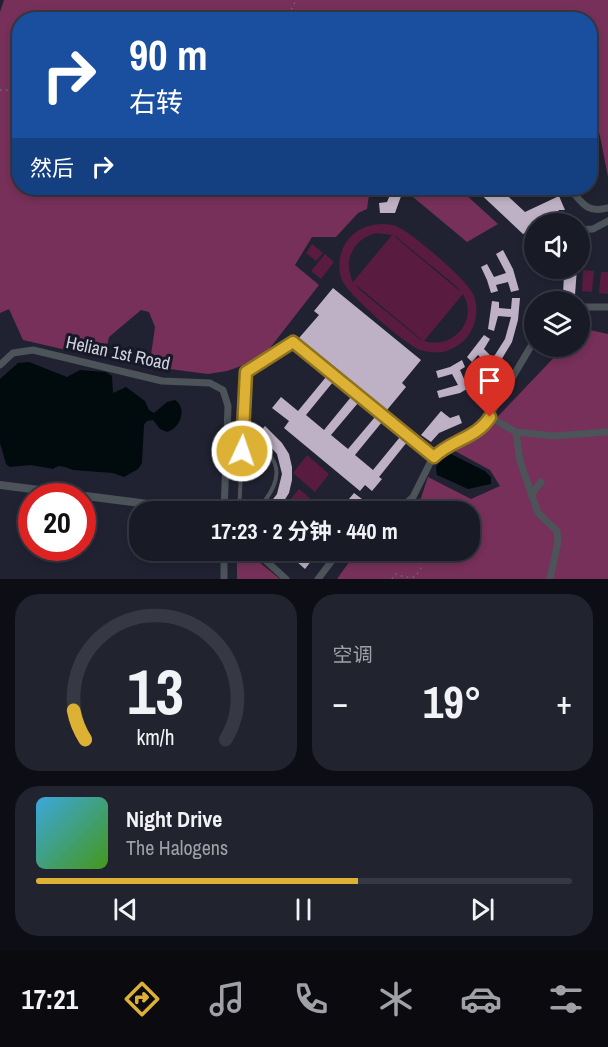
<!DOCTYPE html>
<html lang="zh">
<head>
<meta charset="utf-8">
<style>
  :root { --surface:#181a26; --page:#21232e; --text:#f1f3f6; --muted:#9fa1a7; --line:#363843; --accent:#ddb133 }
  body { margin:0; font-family:"Archivo Narrow","Noto Sans SC",sans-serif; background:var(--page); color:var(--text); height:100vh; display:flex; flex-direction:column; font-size:22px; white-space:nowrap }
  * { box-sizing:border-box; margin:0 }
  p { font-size:20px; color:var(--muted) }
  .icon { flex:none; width:33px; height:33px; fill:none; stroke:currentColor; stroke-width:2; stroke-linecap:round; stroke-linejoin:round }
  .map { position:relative; height:579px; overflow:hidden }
  .panel { display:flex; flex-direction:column; gap:15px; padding:15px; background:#0d0e15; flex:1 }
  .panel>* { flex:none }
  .hud { position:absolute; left:12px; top:12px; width:585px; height:183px; border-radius:24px; box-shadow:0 3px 9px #0003,0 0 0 2px var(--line); background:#1a4fa0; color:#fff; overflow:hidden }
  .tools { position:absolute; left:524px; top:213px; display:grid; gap:12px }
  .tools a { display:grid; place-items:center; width:66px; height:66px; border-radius:50%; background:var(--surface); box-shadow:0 3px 9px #0003,0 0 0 2px var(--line); font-size:30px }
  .speed { position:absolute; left:18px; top:483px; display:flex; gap:12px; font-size:30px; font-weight:700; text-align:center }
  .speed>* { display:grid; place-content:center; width:78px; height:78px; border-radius:50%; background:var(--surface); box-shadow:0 3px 9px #0003,0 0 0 2px var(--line); line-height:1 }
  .speed .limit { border:9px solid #d22; background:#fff; color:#111 }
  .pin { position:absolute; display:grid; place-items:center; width:51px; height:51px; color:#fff; margin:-62px -26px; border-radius:50% 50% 50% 0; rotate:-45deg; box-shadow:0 0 6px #0007 }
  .pin .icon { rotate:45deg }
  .me { position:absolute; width:66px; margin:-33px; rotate:3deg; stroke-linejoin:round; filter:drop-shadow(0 0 4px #0008) }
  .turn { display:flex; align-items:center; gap:21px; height:126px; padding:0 18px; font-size:27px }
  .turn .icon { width:78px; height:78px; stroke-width:2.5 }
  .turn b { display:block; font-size:42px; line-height:51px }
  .then { display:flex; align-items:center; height:57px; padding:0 18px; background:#0003; gap:12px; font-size:22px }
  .big { font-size:45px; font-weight:700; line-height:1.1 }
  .panel .widget { flex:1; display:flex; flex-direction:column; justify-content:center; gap:9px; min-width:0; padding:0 21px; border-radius:24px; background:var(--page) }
  .panel .dial { align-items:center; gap:0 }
  .dial svg { height:156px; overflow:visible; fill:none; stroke:var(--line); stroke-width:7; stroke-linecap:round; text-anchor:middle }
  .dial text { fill:var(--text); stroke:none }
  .song { display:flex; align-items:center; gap:18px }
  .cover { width:72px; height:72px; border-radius:9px; background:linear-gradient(135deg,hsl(200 70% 55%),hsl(100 70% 35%)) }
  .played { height:6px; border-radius:3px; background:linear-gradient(90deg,var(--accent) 60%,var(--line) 60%) }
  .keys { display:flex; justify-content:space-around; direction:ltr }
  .heat { display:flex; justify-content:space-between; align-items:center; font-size:33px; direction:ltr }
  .panel .tiles { flex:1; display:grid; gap:15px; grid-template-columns:1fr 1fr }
  .widget:last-child { grid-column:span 2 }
  .trip { position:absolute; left:129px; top:501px; width:351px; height:60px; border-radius:24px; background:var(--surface); box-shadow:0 3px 9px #0003,0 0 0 2px var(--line); font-weight:700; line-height:60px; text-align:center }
  .tabs { display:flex; height:96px; justify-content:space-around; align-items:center; background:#0a0a0f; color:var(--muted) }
  .tabs .icon { width:42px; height:42px }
  .tabs .on { color:var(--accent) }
  .tabs b { font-size:27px; color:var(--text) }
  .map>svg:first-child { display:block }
  .green { fill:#591b40; fill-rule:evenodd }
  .forest { fill:#773059 }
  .water { fill:#010b0e }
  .building { fill:#beb1c5 }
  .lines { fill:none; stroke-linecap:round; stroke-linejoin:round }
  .path { stroke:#6a6c7a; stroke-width:1.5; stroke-dasharray:1.5 4.5; stroke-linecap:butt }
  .service { stroke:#4c5359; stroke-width:4 }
  .minor { stroke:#4c5359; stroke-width:7 }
  .tertiary { stroke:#4c5359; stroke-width:8 }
  .route-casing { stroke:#907321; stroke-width:15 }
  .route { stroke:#ddb133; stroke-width:10 }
  .labels { text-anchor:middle; stroke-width:6; stroke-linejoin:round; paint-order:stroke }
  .street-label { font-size:18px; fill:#cfd1dc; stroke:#171828 }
</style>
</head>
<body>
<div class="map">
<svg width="608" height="579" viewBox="0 0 608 579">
  <rect width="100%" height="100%" fill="#202232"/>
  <path class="green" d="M383 224C389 224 395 225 400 228 416 237 468 280 474 296 478 307 477 320 471 331 465 342 455 349 443 352 435 353 427 352 420 350 405 344 348 295 342 280 337 268 339 252 347 241 356 229 369 224 383 224ZM377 233 392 235 353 282C342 260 354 238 377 233ZM395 236 456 286 461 292 395 237ZM355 284 421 339V340L360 290ZM463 294C479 321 452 350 424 341Z
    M312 244 323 253 316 261 306 253Z
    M325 254 334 262 321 279 311 271Z
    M583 270 594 271 592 292 582 291Z
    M601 272H608V294L599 293Z
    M307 455 329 474 315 492 293 473Z
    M299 489 310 498 299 511H291L285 506Z"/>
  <path class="forest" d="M4 0H608V177L600 136 590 98V20H20V188H370L367 209 358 213 336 237H312L295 265 319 285 266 353 244 365 227 371 208 374 154 367 150 362 155 327 149 312 141 310 109 337 105 354 101 358 23 340 9 309 0 313V12Z
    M416 188H466L464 193 498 224 467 242 413 197Z
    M581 328 608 334V579H337L357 551 470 550V512L402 511 421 498 428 477 471 499 500 486 490 470 455 451 482 433 564 347 579 346V330Z
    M237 561 259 562 280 579H237Z"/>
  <path class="water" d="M29 362 67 377 80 370 106 372 112 376 113 393 126 387 145 401 149 410 154 413 167 402 175 400C188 409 180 428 167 432L160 429 153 420 147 421 144 425 142 463 138 469 124 477 113 473 73 470 65 467 58 466 53 469 31 465 10 467 6 464 0 443V379L18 363Z
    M451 454 485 471 491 477V484L468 489 437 475 436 467 441 459Z"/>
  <path class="building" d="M393 188H404L395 213H380L379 203 387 202Z
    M474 188H499L525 212 559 196 565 210H559L556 215 541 224H534V228L523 234Z
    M503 250 513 269 519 290 511 292 508 282 496 285 498 291 491 293 487 280 481 267 487 264 494 277 506 273 496 254Z
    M559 268H577L575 295 563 294 564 275Z
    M333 288 421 360 402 383 406 387 387 410 299 338 319 315 314 311Z
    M512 298H520L518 320 512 342 500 362 486 377 480 372 487 364 478 355 472 362 467 357 484 335 490 339 484 349 493 358 505 339 511 317 498 316 494 331 488 329 492 301 499 302V308L511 309Z
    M462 360 465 367 460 370 465 381 475 376 479 382 460 393 439 398 437 391 458 385 452 374 438 378 436 371 450 367Z
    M326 377 333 382 306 415 324 430 351 397 358 403 331 435 348 449 375 417 382 422 355 455 373 470 400 437 407 442 379 477 382 479 372 491 365 485 360 491 284 428 289 421 272 408 281 397 298 411Z
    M441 411 450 418 459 415 462 423 439 433 431 442 421 435Z
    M265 426 282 443 289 454 292 467V480L289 493 277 512H263L277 494 282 474 277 454 258 434Z
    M354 493 362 499 352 512H338Z
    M290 550H320L305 569 296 561 299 558Z"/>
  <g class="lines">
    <path class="path" d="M286 20 296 0
      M0 90H11L20 94
      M392 579 395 574 405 577H415L421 568 418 558 410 550"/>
    <path class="service" d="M243 429C279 459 290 472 256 512
      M225 473 241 474
      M239 512 246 372 293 342 434 457"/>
    <path class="minor" d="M569 188C582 202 586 214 608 208
      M562 215 570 224
      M579 230 593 229 608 221
      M579 307H608
      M0 365 13 353 33 350 162 381 210 383 223 390 228 406 224 512
      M490 417 516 432 554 436 608 432
      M516 432 520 461 538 513 557 531 558 542 550 579
      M531 495 541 482
      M396 512 413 497 430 463 438 453 448 446 472 435 486 422 534 341
      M227 550 264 559 286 579
      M224 579V550
      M318 579 340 550"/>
    <path class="tertiary" d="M0 485 148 504 224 508"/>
  </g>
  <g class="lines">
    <defs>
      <path id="route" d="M242 451 246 372 293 342 434 457C451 440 477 438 490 417"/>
    </defs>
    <use href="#route" class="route-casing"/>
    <use href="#route" class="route"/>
  </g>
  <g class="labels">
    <g class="street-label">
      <text transform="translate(118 353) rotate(12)" y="6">Helian 1st Road</text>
    </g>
  </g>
</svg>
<div class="tools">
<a><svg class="icon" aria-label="sound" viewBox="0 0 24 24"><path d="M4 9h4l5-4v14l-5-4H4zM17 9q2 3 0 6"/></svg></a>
<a><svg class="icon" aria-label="layers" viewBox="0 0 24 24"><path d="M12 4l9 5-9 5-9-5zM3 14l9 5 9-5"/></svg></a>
</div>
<div class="speed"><div class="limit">20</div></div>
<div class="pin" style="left:490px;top:417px;background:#d93025"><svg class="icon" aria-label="arrive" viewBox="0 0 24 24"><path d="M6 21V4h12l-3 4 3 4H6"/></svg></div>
<svg class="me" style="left:242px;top:451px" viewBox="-20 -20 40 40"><circle r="17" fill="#ddb133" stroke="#fff" stroke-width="3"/><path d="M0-11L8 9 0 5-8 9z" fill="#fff"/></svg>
<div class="trip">17:23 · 2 分钟 · 440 m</div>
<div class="hud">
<div class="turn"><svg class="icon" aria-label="right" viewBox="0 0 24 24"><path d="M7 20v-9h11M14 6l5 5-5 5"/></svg><div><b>90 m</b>右转</div></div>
<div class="then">然后<svg class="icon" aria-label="right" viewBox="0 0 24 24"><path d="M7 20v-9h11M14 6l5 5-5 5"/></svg></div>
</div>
</div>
<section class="panel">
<div class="tiles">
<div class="widget dial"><svg viewBox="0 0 100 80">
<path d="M14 69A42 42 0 1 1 86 69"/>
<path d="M14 69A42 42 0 0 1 8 54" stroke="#ddb133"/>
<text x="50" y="56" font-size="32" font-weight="700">13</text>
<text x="50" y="72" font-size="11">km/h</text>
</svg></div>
<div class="widget"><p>空调</p>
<div class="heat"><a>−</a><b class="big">19°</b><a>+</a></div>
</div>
<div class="widget">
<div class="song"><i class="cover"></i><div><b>Night Drive</b><p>The Halogens</p></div></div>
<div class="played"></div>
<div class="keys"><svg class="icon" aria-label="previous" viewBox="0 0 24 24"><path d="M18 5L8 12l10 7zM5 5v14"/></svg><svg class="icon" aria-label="pause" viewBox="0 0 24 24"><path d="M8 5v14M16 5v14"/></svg><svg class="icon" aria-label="next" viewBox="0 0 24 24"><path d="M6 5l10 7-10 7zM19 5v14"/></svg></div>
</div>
</div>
</section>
<nav class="tabs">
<b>17:21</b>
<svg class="icon on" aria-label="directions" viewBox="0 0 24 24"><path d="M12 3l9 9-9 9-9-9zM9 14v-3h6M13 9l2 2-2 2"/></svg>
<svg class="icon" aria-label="music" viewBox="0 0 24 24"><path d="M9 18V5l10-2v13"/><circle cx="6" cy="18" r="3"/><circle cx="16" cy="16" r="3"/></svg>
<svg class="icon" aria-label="phone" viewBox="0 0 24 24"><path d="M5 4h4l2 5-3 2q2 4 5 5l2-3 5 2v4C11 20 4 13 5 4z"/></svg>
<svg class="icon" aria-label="climate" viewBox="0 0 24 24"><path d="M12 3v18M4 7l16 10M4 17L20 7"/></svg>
<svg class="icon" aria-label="car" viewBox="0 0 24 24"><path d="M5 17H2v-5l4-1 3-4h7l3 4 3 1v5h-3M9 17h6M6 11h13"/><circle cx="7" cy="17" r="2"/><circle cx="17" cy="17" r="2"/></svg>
<svg class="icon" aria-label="filters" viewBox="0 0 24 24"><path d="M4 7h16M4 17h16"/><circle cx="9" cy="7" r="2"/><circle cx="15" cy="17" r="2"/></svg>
</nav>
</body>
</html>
